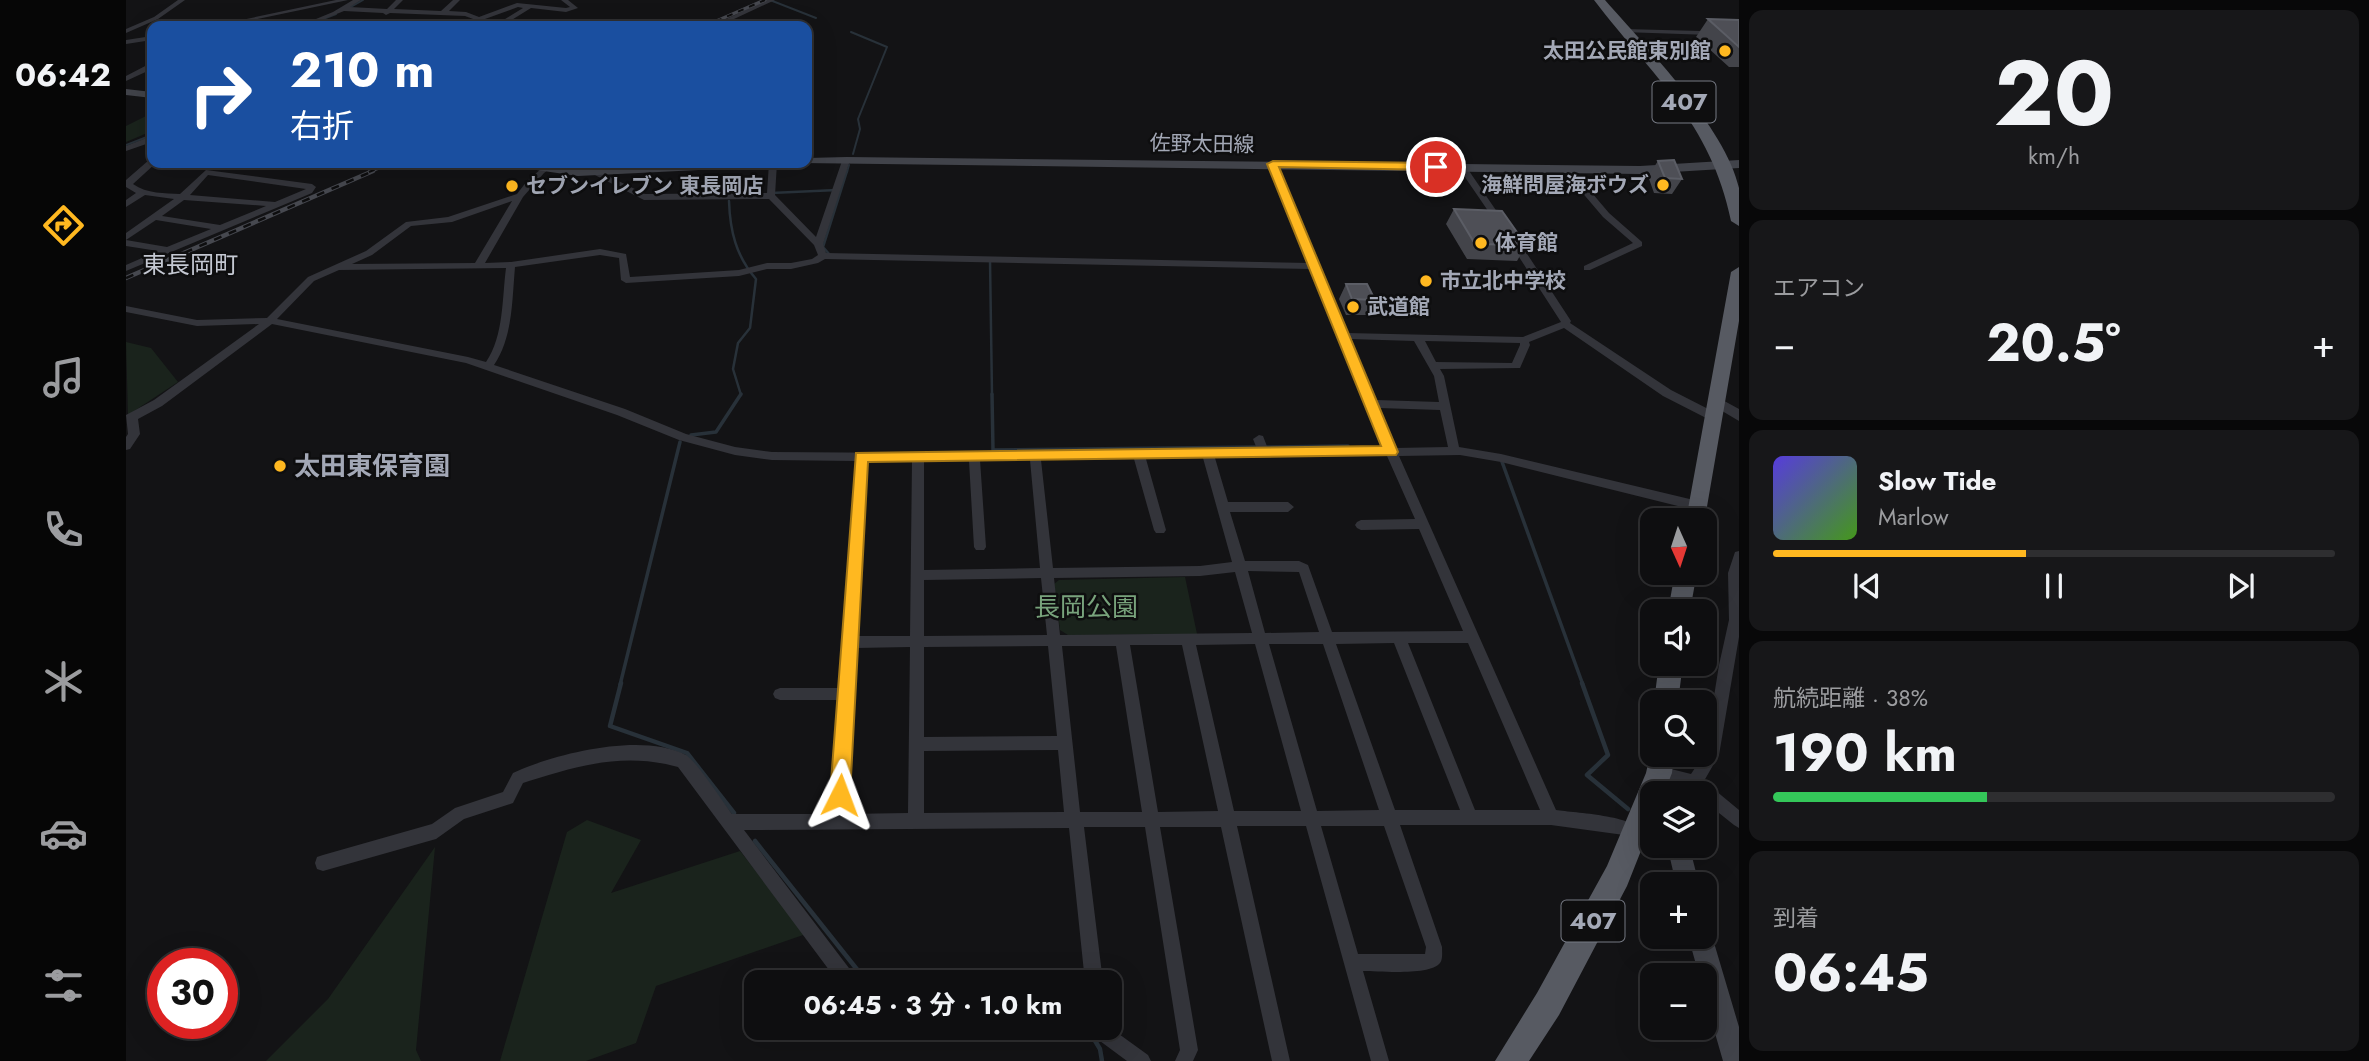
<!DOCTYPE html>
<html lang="ja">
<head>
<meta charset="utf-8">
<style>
  :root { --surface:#0e0e10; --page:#171719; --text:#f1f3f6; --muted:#9b9c9f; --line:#2e2e30; --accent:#ffb820 }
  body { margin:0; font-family:Jost,"Noto Sans JP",sans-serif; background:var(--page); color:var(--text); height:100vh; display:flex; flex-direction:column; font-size:26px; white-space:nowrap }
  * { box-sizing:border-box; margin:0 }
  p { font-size:23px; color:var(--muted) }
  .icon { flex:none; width:38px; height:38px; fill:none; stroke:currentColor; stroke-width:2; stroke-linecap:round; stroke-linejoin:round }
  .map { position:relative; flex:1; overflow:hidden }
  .sheet { display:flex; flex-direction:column; gap:10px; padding:10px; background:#080809; width:630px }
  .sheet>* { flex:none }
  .hud { position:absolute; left:21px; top:21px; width:665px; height:147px; border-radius:14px; box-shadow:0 7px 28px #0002,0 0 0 2px var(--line); background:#1a4fa0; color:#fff; overflow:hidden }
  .needle { width:46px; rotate:177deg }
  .tools { position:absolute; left:1514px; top:508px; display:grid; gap:14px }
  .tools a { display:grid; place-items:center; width:77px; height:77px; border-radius:14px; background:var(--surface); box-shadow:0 7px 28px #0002,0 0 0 2px var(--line); font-size:35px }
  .speed { position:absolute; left:21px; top:948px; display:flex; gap:14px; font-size:35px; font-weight:700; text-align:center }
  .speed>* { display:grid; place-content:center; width:91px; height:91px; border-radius:50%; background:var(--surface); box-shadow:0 7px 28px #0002,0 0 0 2px var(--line); line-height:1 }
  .speed .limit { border:10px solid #d22; background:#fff; color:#111 }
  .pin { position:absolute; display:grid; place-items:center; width:60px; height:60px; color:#fff; margin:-30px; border:4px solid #fff; border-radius:50%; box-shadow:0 2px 7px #0007 }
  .me { position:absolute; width:77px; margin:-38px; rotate:3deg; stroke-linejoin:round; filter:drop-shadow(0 0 5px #0008) }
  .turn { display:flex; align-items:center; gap:24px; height:147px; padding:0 28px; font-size:32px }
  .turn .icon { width:91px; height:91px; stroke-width:2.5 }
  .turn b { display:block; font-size:49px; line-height:60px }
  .big { font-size:52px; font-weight:700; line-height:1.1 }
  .sheet .widget { flex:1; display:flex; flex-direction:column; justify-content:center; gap:10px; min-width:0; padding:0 24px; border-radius:14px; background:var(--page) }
  .sheet .dial { align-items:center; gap:0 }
  .dial b { font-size:91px; line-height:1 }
  .song { display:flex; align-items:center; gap:21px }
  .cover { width:84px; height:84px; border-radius:10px; background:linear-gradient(135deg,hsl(250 70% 55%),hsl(100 70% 35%)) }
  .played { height:7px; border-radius:4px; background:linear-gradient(90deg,var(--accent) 45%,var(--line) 45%) }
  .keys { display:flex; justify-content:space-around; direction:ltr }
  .heat { display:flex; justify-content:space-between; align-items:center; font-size:38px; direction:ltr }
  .charge { height:10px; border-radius:5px; background:linear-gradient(90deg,#34c759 38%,var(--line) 0) }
  .trip { position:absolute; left:618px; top:970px; width:378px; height:70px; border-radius:14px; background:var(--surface); box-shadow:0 7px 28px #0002,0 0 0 2px var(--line); font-weight:700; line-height:70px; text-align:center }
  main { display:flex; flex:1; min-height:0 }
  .tab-bar { display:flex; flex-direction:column; width:126px; justify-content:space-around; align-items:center; background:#060606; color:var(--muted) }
  .tab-bar .icon { width:49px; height:49px }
  .tab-bar .on { color:var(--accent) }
  .tab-bar b { font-size:32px; color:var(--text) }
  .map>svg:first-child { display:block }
  .green { fill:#1a231c }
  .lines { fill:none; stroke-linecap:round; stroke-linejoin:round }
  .stream-far3 { stroke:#283139; stroke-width:2 }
  .stream-far2 { stroke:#283139; stroke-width:2.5 }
  .stream-far1 { stroke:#283139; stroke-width:3.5 }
  .stream { stroke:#283139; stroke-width:4.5 }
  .minor { fill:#33343a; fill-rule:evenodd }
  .tertiary { fill:#33343a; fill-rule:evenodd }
  .secondary { fill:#41434a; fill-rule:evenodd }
  .trunk { fill:#575a62; fill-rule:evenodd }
  .rail-far1-casing { stroke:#46484f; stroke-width:3.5 }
  .rail-casing { stroke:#46484f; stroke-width:4.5 }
  .rail-far1 { stroke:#0e0e0f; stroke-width:2; stroke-dasharray:6; stroke-linecap:butt }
  .rail { stroke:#0e0e0f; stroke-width:2.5; stroke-dasharray:8; stroke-linecap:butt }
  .wall { fill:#43444a }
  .building { fill:#4e4f56; stroke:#5b5d65; stroke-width:2 }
  .route { fill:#ffb820; stroke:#a67815; stroke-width:2 }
  .poi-dot { fill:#ffb820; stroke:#0e0e0f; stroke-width:2.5 }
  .labels { text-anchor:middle; stroke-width:5; stroke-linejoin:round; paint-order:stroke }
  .far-poi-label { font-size:21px; font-weight:bold; fill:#a3a8b6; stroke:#0e0e0f; text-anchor:start }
  .far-street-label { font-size:21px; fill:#a3a8b6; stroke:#0e0e0f }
  .shield { fill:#0e0e0f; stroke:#767a84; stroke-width:2 }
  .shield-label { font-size:24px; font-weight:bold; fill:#a3a8b6 }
  .far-quarter-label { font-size:24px; fill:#c4c8d2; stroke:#0e0e0f }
  .poi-label { font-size:26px; font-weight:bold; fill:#a3a8b6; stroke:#0e0e0f; text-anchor:start }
  .park-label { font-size:26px; fill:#78a37c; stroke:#0e0e0f }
</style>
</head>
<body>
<main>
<nav class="tab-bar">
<b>06:42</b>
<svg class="icon on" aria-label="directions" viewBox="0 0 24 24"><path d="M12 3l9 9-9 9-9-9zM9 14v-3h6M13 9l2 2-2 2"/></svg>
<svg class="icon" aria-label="music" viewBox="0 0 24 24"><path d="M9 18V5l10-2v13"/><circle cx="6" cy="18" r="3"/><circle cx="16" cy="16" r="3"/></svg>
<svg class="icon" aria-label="phone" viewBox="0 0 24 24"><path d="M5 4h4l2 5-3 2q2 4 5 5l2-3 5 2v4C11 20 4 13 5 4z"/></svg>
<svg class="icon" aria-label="climate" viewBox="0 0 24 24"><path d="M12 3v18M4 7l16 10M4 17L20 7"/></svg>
<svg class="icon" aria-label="car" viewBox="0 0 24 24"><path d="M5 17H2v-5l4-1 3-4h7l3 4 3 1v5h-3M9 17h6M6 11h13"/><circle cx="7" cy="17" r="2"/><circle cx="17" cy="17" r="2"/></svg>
<svg class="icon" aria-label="filters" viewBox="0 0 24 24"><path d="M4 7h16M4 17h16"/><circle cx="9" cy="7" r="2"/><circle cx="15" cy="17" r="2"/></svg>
</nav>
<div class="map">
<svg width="1613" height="1061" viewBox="0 0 1613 1061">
  <rect width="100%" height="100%" fill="#131315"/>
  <path class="green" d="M26 113V131L0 142V126Z
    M0 342 25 348 52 382 2 415Z
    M1059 577 1071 634 942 635 934 630 928 584 933 580Z
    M461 820 515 840 485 893 614 851 680 934 530 986 510 1043 460 1061H374L441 832Z
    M309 847 290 1050 295 1061H140L202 999Z"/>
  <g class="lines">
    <path class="stream-far3" d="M644 0 690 18
      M223 8 237 0
      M179 26 210 14
      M725 32 761 47 732 119 734 129 727 154
      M0 145 26 135
      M721 172 723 165"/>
    <path class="stream-far2" d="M645 193 711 190
      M603 201C604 231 610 256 630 279L624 328 612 343 607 369 615 395
      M704 255 697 247 721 171
      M864 260 866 395"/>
    <path class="stream-far1" d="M866 394 867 450 1132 447
      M565 435 590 432 615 394
      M1139 447 1222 446
      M1375 459 1457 685
      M494 685 554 442"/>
    <path class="stream" d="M495 683 484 726 561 753 608 813
      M1456 683 1482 755 1461 775 1502 809
      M629 841 741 982
      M965 1034 974 1049 976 1061"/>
    <path class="minor" d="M52 0H59L32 19 0 33V29L28 17Z
      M210 0H222L99 26H87Z
      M227 0H235L224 7 261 9 270 0H277L268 9 315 11 327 0H334L323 11 340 12 353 17 391 3 440 8 444 7 435 0H442L452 8 440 12 405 8 376 26H366L339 16 264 13 260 15 257 13 218 11 181 26H173L207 12ZM392 7 397 8 371 24 359 19Z
      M641 0H649L593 26H585Z
      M1499 29 1613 32V36L1497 32 1496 31Z
      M26 36V40L0 44V40Z
      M23 64H26V69L0 81V76Z
      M23 137H26V142L0 151V146Z
      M717 158 724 160 697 244 700 253 1183 263 1143 164 1150 162 1221 333 1397 337 1435 322 1382 240 1387 237 1392 240 1445 321 1444 323 1545 390 1592 414 1593 417 1592 420H1584L1537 396 1438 328 1403 342 1404 345 1394 368 1314 369 1318 376 1333 447 1375 454 1572 501 1578 506 1572 511 1375 462 1334 455 1273 456 1430 810C1449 813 1509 815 1517 833L1515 838 1509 841 1498 835 1425 825H1274L1316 947C1316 952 1317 959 1314 963 1304 976 1253 971 1237 971L1263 1061H1245L1180 826H1111L1164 1061H1146L1095 827H1034L1072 1050 1067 1061H1049L1054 1050 1019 827H958L977 982H959L943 828 618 830 729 976 732 982H712L552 767C498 752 455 765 403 781L397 783 387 803 338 819 310 839 197 871 191 869 189 863 191 857 197 855 306 824 329 808 377 792 387 773 396 769C438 752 517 733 560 755 570 761 597 802 606 814H706L713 700H654L649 698 647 694 649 690 654 688H714L729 461 646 460 609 455 553 440 491 415 340 363 146 324 36 406 12 419 14 434 4 449 0 450V437L2 434 0 415 28 400 133 324 71 326 0 312V306L71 320 141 318 182 277 240 251 280 222 322 217 391 194 401 181 422 163H431L418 173 397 197 359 263 385 262 474 249 500 254 504 277 613 270 641 263H665L686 259 692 255 688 245 643 199 518 200 463 172 470 170 519 194 641 193 643 163H651L649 195 690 237ZM386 201 349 263 226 264 246 255 285 226 326 222ZM474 255 493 258 495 280 500 283 613 276 641 269H665L692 263 699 259 1185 269 1258 448 1142 449 1137 436 1133 435 1127 439 1131 449 792 453 646 452 609 447 560 434 499 409 368 365C387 337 386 300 389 267ZM380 268C376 298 378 336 360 362L342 357 151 319 188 281 213 270ZM1224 339 1288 341 1308 376 1313 402 1250 400ZM1299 341 1394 343V345L1386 363 1310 362ZM1253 408 1314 410 1322 447 1269 448ZM1261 456 1289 519 1235 520 1231 522 1229 525 1231 528 1235 530 1293 529 1337 631 1206 632 1182 565 1173 561H1119L1104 512H1162L1168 507 1162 502H1102L1089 458ZM1077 458 1106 562 1074 566 927 568 915 460 1008 459 1028 530 1030 533H1038L1040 530 1020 459ZM854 460H904L914 568 798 570V461H843L848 547 850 550H858L860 547ZM741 461H786L784 636H731ZM1122 571 1173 572 1193 632 1139 633ZM1109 572 1126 633 934 635 928 578 1074 576ZM915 578 921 635 798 636V580ZM1268 643 1334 810H1269L1210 644ZM1282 643H1342L1414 810H1349ZM1129 644 1175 811H1108L1070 645ZM1143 644H1197L1253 810 1191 811ZM1004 645H1056L1092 811 1032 812ZM922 646 931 736 798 737V647ZM936 646H990L1016 812H954ZM784 647 782 813 721 814 730 648ZM932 750 938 812 798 813V751ZM1195 826H1258L1300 947 1299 954H1232Z
      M23 160H26V163H30L7 184C21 194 39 193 54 194L80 170 186 184 190 187 186 193 0 271V265L32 251 0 246V240L41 247 85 229 30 220 0 240V233L48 199 19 195 0 207V200L10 193 0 187V180ZM82 175 180 189 149 202 64 195ZM58 200 140 206 94 225 36 216Z
      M1333 165H1339L1378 222 1377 224H1371L1332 167Z
      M1437 166H1443L1483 213 1516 242V246L1464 270H1458V266L1507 243 1477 217 1437 170Z
      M1613 551V637L1593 755 1578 781 1613 810V828L1608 825 1578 801V793H1569C1558 783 1541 783 1528 778L1526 773 1528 768 1533 766 1565 774 1579 753 1593 665 1603 620 1602 573 1609 552Z
      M984 1023 986 1029 1022 1055 1025 1061H1001L974 1041 967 1027H984Z"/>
    <path class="tertiary" d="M1591 397 1613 409V421L1586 405 1584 402Z"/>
    <path class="secondary" d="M0 89 26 92V98L0 95Z
      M721 157 1514 166 1613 160V168L1514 174 676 163H681V158Z
      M377 163C403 162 427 168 453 168 522 170 591 160 660 163L654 166 452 176 383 166Z
      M1541 845H1563L1573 884H1550Z
      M1578 926 1582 928 1586 936 1613 1027V1061H1597L1578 995V975H1573L1562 936H1578Z"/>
    <path class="trunk" d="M1468 0H1479C1519 46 1600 128 1613 188 1613 199 1613 214 1613 226L1605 221C1585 122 1526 76 1468 0Z
      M1613 267V321L1578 524V520H1560L1605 272Z
      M1549 572H1571L1564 611H1542Z
      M1533 663H1557L1552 702H1528Z
      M1526 746V754H1548L1546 773 1538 793H1526V823L1501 886 1433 1015 1403 1061H1369L1411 993 1481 866 1520 773Z"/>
    <defs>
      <path id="rail-far1" d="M579 26 639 0
        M243 172 265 163"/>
      <path id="rail" d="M0 278 247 171"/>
    </defs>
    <use href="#rail-far1" class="rail-far1-casing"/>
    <use href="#rail" class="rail-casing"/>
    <use href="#rail-far1" class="rail-far1"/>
    <use href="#rail" class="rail"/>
  </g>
  <path class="wall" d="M1582 19 1613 20V67H1603L1570 37Z
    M1532 161 1556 179 1546 194 1528 193 1522 176Z
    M1328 209 1400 245 1391 261 1341 259 1320 224Z
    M1220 284 1249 300 1242 315H1220L1213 299Z"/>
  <path class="building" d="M1582 19 1613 20V47Z
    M1548 160 1556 179 1539 178 1532 161Z
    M1328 209 1376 211 1400 245 1349 244Z
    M1220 284H1241L1249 300 1226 299Z"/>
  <path class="route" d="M1147 161 1310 163 1315 167 1310 170 1153 167 1272 452 1270 455 742 462 724 795 721 802 714 805 707 802 704 795 730 453 1255 446 1141 164Z"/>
  <g class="poi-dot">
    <circle cx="1599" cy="51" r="7"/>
    <circle cx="1537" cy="185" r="7"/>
    <circle cx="386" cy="186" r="7"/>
    <circle cx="1355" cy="243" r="7"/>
    <circle cx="1300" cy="281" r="7"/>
    <circle cx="1227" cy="307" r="7"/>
    <circle cx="154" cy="466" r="7"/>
  </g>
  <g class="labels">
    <g class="far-poi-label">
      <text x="1585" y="58" text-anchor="end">太田公民館東別館</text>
      <text x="1523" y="192" text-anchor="end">海鮮問屋海ボウズ</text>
      <text x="400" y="193">セブンイレブン 東長岡店</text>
      <text x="1369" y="250">体育館</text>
      <text x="1314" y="288">市立北中学校</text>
      <text x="1241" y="314">武道館</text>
    </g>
    <g class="far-street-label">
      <text transform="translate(1076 144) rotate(1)" y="7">佐野太田線</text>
    </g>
    <g class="shield">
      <rect x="1526.5" y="81.5" width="63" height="41" rx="5"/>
      <rect x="1435.5" y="900.5" width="63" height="41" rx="5"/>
    </g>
    <g class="shield-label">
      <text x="1558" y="110">407</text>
      <text x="1467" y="929">407</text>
    </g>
    <g class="far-quarter-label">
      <text x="64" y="273">東長岡町</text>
    </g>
    <g class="poi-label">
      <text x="168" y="475">太田東保育園</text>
    </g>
    <g class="park-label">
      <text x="960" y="616">長岡公園</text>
    </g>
  </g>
</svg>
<div class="tools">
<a><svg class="needle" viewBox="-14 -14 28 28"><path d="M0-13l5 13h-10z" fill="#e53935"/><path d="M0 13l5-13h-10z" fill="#9b9c9f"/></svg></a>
<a><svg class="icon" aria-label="sound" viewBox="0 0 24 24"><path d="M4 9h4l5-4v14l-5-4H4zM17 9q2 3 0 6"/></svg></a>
<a><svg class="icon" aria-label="search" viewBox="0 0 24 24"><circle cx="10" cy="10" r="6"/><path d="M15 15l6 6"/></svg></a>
<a><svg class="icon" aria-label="layers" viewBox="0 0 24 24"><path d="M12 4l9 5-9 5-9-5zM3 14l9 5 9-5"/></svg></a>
<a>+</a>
<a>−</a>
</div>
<div class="speed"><div class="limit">30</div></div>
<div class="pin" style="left:1310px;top:167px;background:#d93025"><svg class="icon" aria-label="arrive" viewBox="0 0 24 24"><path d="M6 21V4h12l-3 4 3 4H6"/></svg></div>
<svg class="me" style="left:714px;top:795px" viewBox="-20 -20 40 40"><path d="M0-17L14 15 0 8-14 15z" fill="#ffb820" stroke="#fff" stroke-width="4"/></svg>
<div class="trip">06:45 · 3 分 · 1.0 km</div>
<div class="hud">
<div class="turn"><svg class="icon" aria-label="right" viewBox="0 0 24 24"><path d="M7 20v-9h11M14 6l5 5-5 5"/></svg><div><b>210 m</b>右折</div></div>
</div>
</div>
<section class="sheet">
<div class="widget dial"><b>20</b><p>km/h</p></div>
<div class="widget"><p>エアコン</p>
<div class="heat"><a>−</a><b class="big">20.5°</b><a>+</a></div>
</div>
<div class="widget">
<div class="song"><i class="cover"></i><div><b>Slow Tide</b><p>Marlow</p></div></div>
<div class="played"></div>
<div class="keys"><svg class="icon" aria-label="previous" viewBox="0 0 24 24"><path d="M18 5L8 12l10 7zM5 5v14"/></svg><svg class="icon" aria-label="pause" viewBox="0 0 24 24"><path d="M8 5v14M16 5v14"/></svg><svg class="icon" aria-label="next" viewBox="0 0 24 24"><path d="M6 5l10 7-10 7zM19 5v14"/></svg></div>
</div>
<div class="widget"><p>航続距離 · 38%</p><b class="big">190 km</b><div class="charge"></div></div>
<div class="widget"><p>到着</p><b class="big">06:45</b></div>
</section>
</main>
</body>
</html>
